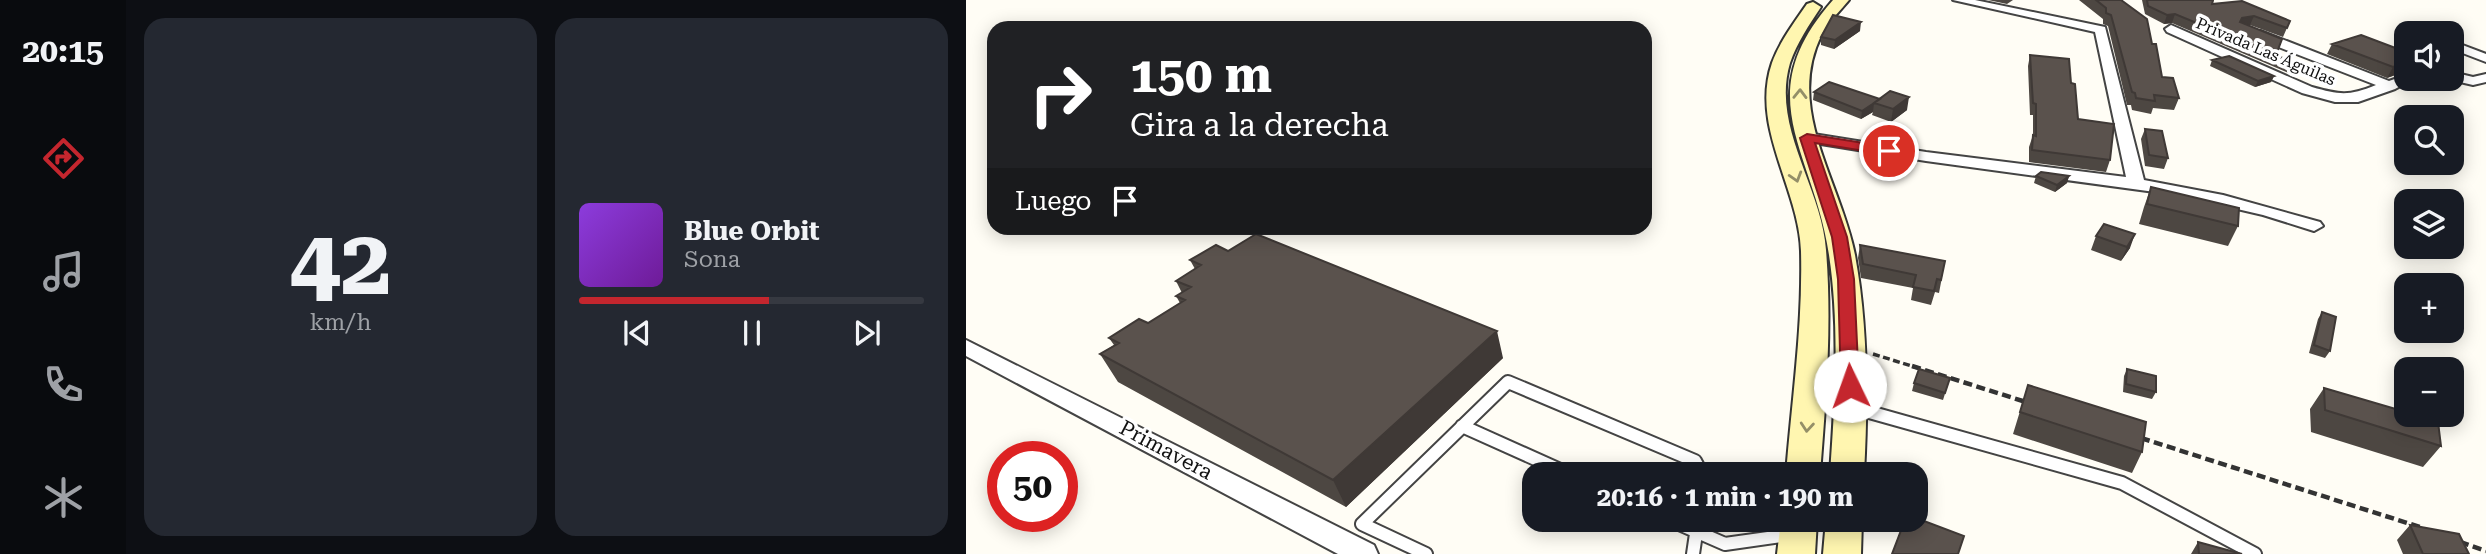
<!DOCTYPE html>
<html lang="es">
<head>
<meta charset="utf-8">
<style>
  :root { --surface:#171b24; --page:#242831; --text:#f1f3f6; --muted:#9ea1a6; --line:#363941; --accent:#c4262e }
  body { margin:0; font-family:"Roboto Serif",serif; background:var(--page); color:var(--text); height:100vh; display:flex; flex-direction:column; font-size:26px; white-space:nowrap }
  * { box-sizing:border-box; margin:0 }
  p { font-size:23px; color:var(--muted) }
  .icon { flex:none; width:38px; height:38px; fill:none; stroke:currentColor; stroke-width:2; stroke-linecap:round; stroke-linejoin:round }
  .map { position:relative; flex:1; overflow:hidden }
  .sheet { display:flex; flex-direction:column; gap:18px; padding:18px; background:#0d0f14; width:840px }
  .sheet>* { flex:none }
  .hud { position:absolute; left:21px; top:21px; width:665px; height:214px; border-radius:21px; box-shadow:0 4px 18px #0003; background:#202124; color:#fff; overflow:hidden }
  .tools { position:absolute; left:1428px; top:21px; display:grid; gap:14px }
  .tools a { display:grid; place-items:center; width:70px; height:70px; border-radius:14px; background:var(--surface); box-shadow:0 4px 18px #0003; font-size:35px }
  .speed { position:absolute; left:21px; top:441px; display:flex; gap:14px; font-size:35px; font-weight:700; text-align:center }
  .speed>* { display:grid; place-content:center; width:91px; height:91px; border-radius:50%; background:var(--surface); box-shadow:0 4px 18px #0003; line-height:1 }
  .speed .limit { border:10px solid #d22; background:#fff; color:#111 }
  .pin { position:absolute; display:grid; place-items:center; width:60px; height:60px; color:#fff; margin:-30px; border:4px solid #fff; border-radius:50%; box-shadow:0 2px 7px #0007 }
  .me { position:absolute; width:77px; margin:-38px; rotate:357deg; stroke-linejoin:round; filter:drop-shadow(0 0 5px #0008) }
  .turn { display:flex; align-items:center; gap:24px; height:147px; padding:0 28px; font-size:32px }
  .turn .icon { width:91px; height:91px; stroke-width:2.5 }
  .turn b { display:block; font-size:49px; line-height:60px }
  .then { display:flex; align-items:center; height:66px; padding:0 28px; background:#0003; gap:14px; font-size:26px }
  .sheet .widget { flex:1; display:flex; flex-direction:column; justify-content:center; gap:10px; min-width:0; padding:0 24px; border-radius:21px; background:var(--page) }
  .sheet .dial { align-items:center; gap:0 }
  .dial b { font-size:91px; line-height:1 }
  .song { display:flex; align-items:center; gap:21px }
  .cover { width:84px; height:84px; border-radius:10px; background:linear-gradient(135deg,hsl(270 70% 55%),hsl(280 70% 35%)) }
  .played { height:7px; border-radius:4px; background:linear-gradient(90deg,var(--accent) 55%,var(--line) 55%) }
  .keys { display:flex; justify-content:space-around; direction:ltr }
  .sheet .tiles { flex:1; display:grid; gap:18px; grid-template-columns:repeat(2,1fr) }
  .trip { position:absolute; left:556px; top:462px; width:406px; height:70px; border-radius:21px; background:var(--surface); box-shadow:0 4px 18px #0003; font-weight:700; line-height:70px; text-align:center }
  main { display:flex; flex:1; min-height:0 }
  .tabs { display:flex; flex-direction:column; width:126px; justify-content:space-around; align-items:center; background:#090b0e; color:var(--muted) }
  .tabs .icon { width:49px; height:49px }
  .tabs .active { color:var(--accent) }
  .tabs b { font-size:32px; color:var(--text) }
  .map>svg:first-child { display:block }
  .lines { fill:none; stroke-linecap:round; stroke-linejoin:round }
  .lane-casing { stroke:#444; stroke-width:16 }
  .street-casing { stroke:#444; stroke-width:4 }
  .secondary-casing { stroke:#333; stroke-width:4 }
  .path-far1 { stroke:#333; stroke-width:3.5; stroke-dasharray:7 3.5; stroke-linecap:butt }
  .path { stroke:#333; stroke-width:4.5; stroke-dasharray:9 4.5; stroke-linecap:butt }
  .lane { stroke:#fff; stroke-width:12 }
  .street { fill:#fff; fill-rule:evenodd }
  .secondary { fill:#fff6b0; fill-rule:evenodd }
  .wall { fill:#4d4742 }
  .shaded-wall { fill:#3f3936 }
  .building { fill:#5a524d; stroke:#3f3936; stroke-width:2 }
  .oneway { stroke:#948f68 }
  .route { fill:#c4262e; stroke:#7f191e; stroke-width:2 }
  .labels { text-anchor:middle; stroke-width:7; stroke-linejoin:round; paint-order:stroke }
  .far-street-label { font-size:16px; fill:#111; stroke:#fff }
  .near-street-label { font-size:21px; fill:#111; stroke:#fff }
</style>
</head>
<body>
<main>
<nav class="tabs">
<b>20:15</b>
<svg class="icon active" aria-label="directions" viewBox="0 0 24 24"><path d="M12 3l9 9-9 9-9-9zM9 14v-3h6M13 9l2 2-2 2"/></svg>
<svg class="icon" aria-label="music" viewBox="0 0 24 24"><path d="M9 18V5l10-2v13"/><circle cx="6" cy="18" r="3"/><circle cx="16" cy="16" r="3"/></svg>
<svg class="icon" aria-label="phone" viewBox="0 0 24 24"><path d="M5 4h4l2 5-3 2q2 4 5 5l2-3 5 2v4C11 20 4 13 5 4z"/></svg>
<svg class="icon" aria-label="climate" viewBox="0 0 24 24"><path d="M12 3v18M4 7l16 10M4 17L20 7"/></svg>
</nav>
<section class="sheet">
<div class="tiles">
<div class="widget dial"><b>42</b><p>km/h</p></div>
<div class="widget">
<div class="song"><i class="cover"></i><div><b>Blue Orbit</b><p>Sona</p></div></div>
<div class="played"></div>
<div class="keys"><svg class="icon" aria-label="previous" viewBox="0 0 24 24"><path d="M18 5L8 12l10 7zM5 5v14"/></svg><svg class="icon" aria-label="pause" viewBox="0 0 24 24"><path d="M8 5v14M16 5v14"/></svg><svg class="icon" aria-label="next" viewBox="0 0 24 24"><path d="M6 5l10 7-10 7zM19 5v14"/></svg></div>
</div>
</div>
</section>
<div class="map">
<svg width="1520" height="554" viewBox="0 0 1520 554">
  <rect width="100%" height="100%" fill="#fffdf5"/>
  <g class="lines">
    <defs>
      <path id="lane" d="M889 408 1156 483 1289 554
        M496 426 603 474
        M704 520 759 544 823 535
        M460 554 396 524 542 382 729 461 736 474
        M727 554 732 520"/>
      <path id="street" d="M987 0H1009L1139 27 1178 180 1257 195 1354 222 1357 226 1348 231 1297 215 1211 195 960 161 836 141 833 138 836 135 841 133 960 152 1160 177 1129 32Z
        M1205 25 1346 87C1374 95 1383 96 1410 85L1287 37V31H1295L1423 81 1440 75V79H1447L1429 89 1392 102H1369L1336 93 1201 32 1199 29Z
        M1486 41 1520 54V62L1486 49Z
        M1486 72 1507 77 1520 74V82L1507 85 1481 79H1486Z
        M0 340 408 545 412 554H372L0 356Z"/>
      <path id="secondary" d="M867 0H883C874 11 863 21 856 34 818 108 875 182 889 255 902 326 902 402 898 474H864C869 402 874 327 863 255 848 151 781 97 867 0Z
        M847 2 855 7C843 25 831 43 824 63 805 127 856 187 860 250 866 325 860 399 854 474H820C826 399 837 326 835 251 833 188 784 127 806 63 814 41 828 23 841 4Z
        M815 520H851L849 554H811Z
        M860 520H896L895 554H857Z"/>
    </defs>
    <use href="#lane" class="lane-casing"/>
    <use href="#street" class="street-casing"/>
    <use href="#secondary" class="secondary-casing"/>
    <path class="path-far1" d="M907 354 952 368"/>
    <path class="path" d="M946 366 1060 402
      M1175 438 1457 528
      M1494 542 1520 551"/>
    <use href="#lane" class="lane"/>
    <use href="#street" class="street"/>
    <use href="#secondary" class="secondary"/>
  </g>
  <path class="wall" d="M1022 0H1047L1041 4Z
    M1113 0H1155L1186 44 1196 77 1213 98 1208 110 1187 108 1185 114 1166 110 1165 105H1161L1142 26 1137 24V19Z
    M1176 0H1248L1246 4 1324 21 1317 37 1284 25H1282L1310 55 1332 65 1327 75 1206 23 1198 24 1179 14Z
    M894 31 868 49 855 45V37Z
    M1366 44 1440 52V71L1421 78 1361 54Z
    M1064 55 1105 83 1112 119 1144 160 1140 172 1063 162V147L1067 135V115H1064L1062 66Z
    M1246 60 1308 76 1305 82 1289 87 1244 66Z
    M863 82 941 110 925 122 906 115 907 112 895 119 847 100 848 92Z
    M1179 129 1202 158 1198 169 1179 166 1175 139Z
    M1070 176H1103L1101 183 1089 192 1068 183Z
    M1185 187 1272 226 1262 246 1173 224 1178 207Z
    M1130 236 1164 248 1155 261 1125 250Z
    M894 245 979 261 973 293 969 292 965 305 945 300 947 288 895 278 892 258Z
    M224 260 537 358 380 507 152 382 134 354 148 345 143 338 182 323 214 303 210 296 216 293 210 281 229 269Z
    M1356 312 1364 351 1359 358 1343 353 1352 319Z
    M1440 361V384L1431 381 1435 368Z
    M1161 369 1190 392 1186 399 1157 392 1158 376Z
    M984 378 977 400 946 391 948 383Z
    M1062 385 1176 452 1166 473 1047 434Z
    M1358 388 1475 446 1457 467 1345 432 1344 409Z
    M1444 525 1503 554H1437L1431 540Z
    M1232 542 1276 554H1225Z"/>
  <path class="shaded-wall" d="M1209 14 1206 23 1198 24 1201 15Z
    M1288 16 1284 25 1272 27 1276 18Z
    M895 22 894 31 868 49 869 40Z
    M1440 62V71L1421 78 1427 67Z
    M1308 76 1305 82 1289 87 1292 81Z
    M943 97 941 110 925 122 927 109Z
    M908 103 907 112 895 119 896 111Z
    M1103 176 1101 183 1089 192 1091 185Z
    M1169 234 1164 248 1155 261 1161 247Z
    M531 331 537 358 380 507 367 480Z"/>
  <path class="building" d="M1130 0H1155L1181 19 1186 44H1190L1196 77 1207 78 1213 98 1188 95 1189 101 1170 98 1169 93 1166 92 1145 15 1140 13V8Z
    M1181 0H1247L1246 4 1276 1 1324 21 1321 28 1288 16 1276 18 1274 22 1316 39 1310 55 1332 65 1209 14 1201 15 1182 6Z
    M867 15 895 22 869 40 855 37Z
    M1395 35 1440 52V62L1427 67 1366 44Z
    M1064 55 1103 59 1105 83 1109 84 1112 119 1148 124 1144 160 1066 150 1067 135 1070 136V104L1067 103Z
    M1263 56 1308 76 1292 81 1246 60Z
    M863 82 914 99 896 111 848 92Z
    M924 91 943 97 927 109 908 103Z
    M1179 129 1196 131 1202 158 1183 155Z
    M1075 172 1103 176 1091 185 1070 176Z
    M1185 187 1273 208 1272 226 1181 204Z
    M1138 224 1169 234 1161 247 1130 236Z
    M290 234 531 331 367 480 134 354 153 343 143 338 173 319 182 323 219 300 210 296 225 287 210 281 235 265 224 260 250 245 262 251Z
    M894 245 979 261 975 280 971 279 968 291 947 287 950 275 897 264Z
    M1356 312 1370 317 1364 351 1348 345Z
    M1440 361 1470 369H1440V375L1436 374Z
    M953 369 984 378 979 393 948 383Z
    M1161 369 1190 376V392L1160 384Z
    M1062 385 1180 422 1176 452 1054 412Z
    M1358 388 1440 412V415H1448L1472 422 1475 446 1359 410Z
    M950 518 998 536 992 554H926L939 520H950Z
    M1444 525 1493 534 1503 554H1457Z
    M1232 542 1276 554H1233Z"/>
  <defs><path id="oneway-chevron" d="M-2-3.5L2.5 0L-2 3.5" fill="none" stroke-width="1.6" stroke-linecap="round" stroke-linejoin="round" transform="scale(1.75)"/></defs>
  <g class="oneway">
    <use href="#oneway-chevron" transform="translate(834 94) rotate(-89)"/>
    <use href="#oneway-chevron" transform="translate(830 177) rotate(73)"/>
    <use href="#oneway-chevron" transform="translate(841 427) rotate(95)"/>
  </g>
  <path class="route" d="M841 134 923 147 929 151 923 155 849 143 881 237 888 279 893 386 890 391H877L875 386 872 279 866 237 834 138Z"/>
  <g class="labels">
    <g class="far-street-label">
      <text transform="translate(1300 51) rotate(23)" y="6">Privada Las Águilas</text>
    </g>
    <g class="near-street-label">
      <text transform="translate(200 450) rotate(28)" y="7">Primavera</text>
    </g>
  </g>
</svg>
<div class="tools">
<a><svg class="icon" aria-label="sound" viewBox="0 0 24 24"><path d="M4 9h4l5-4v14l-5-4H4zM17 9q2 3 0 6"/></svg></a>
<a><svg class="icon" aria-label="search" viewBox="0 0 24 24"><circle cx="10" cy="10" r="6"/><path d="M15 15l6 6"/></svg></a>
<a><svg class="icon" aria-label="layers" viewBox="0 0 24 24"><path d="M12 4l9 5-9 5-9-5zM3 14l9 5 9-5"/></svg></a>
<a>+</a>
<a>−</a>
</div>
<div class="speed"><div class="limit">50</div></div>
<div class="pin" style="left:923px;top:151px;background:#d93025"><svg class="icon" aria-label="arrive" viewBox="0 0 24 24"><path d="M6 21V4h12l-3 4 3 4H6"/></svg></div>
<svg class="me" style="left:884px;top:386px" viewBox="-20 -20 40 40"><circle r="19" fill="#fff"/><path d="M0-13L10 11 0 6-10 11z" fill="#c4262e"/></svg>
<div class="trip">20:16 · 1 min · 190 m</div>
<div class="hud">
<div class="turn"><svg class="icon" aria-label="right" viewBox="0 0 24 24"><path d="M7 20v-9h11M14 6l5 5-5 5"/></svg><div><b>150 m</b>Gira a la derecha</div></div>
<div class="then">Luego<svg class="icon" aria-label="arrive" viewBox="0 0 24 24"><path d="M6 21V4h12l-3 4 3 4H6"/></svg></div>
</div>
</div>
</main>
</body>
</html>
